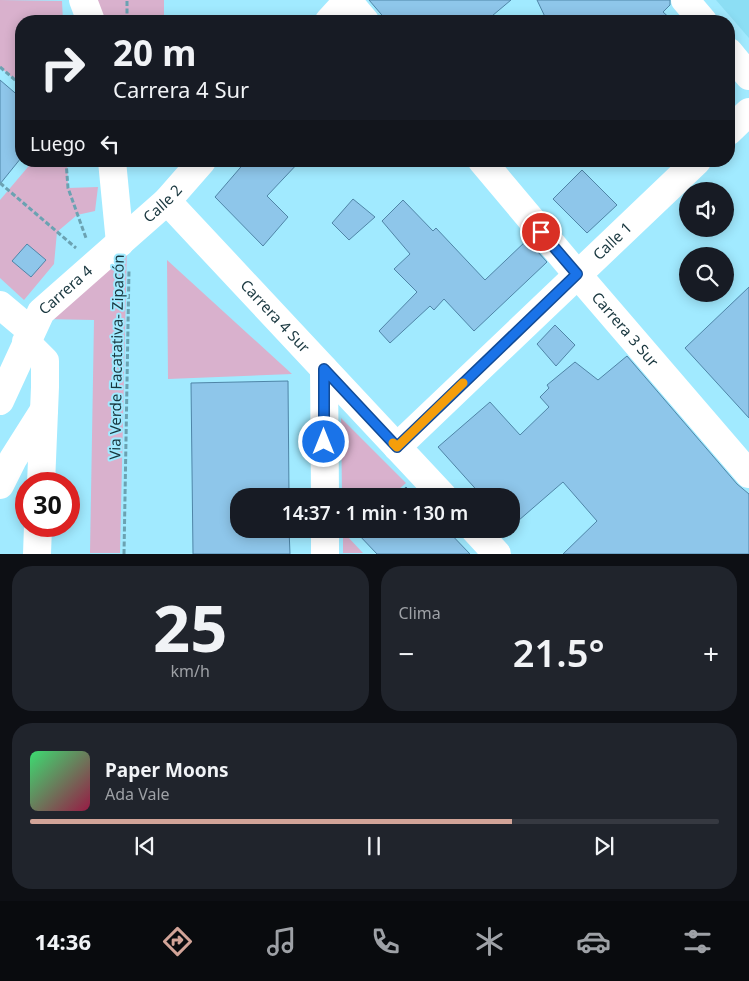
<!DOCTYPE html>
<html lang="es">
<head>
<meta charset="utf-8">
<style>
  :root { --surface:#171b24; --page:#20242c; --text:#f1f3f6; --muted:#9ea1a6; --line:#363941; --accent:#d2a498 }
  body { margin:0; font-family:"Noto Sans",sans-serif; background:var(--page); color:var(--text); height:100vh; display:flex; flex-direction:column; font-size:19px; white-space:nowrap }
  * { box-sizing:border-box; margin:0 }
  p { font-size:16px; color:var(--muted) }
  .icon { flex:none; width:28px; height:28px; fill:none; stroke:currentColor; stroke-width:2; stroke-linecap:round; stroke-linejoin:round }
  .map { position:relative; height:554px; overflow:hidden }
  .details { display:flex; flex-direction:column; gap:12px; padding:12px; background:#0d0f14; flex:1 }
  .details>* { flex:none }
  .hud { position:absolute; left:15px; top:15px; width:720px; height:152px; border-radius:20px; box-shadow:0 2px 12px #0003; background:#171b24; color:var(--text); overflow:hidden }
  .buttons { position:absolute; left:679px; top:182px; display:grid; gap:10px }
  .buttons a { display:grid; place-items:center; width:55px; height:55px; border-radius:50%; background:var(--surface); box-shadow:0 2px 12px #0003; font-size:25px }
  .speed { position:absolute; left:15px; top:472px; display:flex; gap:10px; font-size:25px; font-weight:700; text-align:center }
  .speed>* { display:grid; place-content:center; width:65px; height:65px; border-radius:50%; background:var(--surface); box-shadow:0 2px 12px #0003; line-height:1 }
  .speed .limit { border:8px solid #d22; background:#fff; color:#111 }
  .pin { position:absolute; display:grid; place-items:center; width:42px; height:42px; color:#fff; margin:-21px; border:2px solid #fff; border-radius:50%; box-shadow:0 1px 5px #0007 }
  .me { position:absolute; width:55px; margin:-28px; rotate:0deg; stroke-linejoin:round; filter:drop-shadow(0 0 4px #0008) }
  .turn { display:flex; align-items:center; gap:18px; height:105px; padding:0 15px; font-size:22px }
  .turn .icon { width:65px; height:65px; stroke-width:2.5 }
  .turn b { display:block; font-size:35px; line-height:42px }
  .then { display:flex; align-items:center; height:48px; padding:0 15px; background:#0003; gap:10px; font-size:19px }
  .big { font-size:38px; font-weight:600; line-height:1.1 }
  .details .widget { flex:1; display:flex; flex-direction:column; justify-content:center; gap:8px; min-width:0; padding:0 18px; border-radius:20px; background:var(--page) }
  .details .dial { align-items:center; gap:0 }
  .dial b { font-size:65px; line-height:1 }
  .song { display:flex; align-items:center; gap:15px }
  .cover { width:60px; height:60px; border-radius:8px; background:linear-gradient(135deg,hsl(140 70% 55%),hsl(340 70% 35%)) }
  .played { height:5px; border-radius:2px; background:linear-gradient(90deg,var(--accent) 70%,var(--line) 70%) }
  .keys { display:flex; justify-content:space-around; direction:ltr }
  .heat { display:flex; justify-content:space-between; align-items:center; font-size:28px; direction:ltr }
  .details .tiles { flex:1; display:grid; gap:12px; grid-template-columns:1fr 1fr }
  .widget:last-child { grid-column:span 2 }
  .trip { position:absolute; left:230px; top:488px; width:290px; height:50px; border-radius:20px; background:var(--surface); box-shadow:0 2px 12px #0003; font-weight:600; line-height:50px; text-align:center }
  .tab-bar { display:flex; height:80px; justify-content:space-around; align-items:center; background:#090b0e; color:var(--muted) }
  .tab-bar .icon { width:35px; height:35px }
  .tab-bar .selected { color:var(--accent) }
  .tab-bar b { font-size:22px; color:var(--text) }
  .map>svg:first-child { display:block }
  .built { fill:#8cdef4 }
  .green { fill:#d9b1cd }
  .building { fill:#8ec6ea; stroke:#4f85a7 }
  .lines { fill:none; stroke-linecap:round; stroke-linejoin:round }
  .path { stroke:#6ba2b2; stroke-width:3; stroke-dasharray:5 2.5; stroke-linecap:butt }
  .minor { stroke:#fff; stroke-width:28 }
  .route-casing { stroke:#114b97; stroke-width:12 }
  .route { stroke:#1a73e8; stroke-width:9 }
  .slow { stroke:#f59e0b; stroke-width:9 }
  .labels { text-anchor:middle; stroke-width:4; stroke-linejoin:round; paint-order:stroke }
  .street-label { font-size:15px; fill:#18363e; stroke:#a1eaff }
</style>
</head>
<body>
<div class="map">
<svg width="749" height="554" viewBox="0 0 749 554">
  <rect width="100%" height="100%" fill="#a1eaff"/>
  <path class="built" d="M716 0H749V38Z"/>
  <path class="green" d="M0 0 62 1 63 21H21V85L0 67Z
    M95 0H164V21H100Z
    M33 161H67L68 188 98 187 95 211 77 215 57 232 54 264 24 300 0 278V200Z
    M127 245 120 553H90L94 320 44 319Z
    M167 260 292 374 168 379Z
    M341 418 406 483 391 496H342Z
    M343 529H354L347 536 363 553H343Z"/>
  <path class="building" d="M369 0H511L486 21H387Z
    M537 0H670V5L663 12 673 21H547Z
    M0 80 21 98V158L0 184Z
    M246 161H300L267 196 288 217 263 246 215 197Z
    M582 170 617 205 587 233 553 199Z
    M353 199 375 217 349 240 332 223Z
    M403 200 433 231 436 228 485 280 527 240 547 262 474 331 444 299 434 310 430 306 390 343 379 331 417 292 394 269 410 254 382 221Z
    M27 244 46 260 31 277 12 261Z
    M749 287V418L685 348Z
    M555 325 575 345 556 366 537 344Z
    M627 356 737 484 749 494V554H563L597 521 563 482 511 527V496H482L438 447 490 402 520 435 549 407 540 397 549 388 547 385 575 362 598 380Z
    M288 381 289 496H239V529H289L290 554H193L191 383Z
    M406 487 415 496H396Z
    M361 529H446L470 554H377L357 533Z"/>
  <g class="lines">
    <path class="path" d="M127 21V0
      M0 67 21 85
      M66 161 68 188 86 238
      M0 183 76 248
      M124 554 129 269"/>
    <g class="minor">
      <path d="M83 0 91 21"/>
      <path d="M347 0 365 21"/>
      <path d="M685 0 703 21"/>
      <path d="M329 21 348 0"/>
      <path d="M729 52 749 76"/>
      <path d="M729 131 749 112"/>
      <path d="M112 161 120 243"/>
      <path id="s1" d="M482 161 577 274 749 474"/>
      <path id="s2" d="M167 201 443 496"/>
      <path d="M0 305 31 331"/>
      <path d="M26 342 45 361V387L41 484"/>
      <path d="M324 369 325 496"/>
      <path id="s3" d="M0 401 41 312 167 201 202 161"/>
      <path id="s4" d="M397 447 697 161"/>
      <path d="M0 485 13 459 44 410"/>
      <path d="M325 529V554"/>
      <path d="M474 529 497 554"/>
      <path d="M37 554 38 526"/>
    </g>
  </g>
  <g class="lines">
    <defs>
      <path id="route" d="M324 442V369L397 447 577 274 541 232"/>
    </defs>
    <use href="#route" class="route-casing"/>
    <use href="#route" class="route"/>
    <path class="slow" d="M393 443 397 447 463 383"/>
  </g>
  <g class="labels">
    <g class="street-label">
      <text dy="5" stroke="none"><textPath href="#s3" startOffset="261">Calle 2</textPath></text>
      <text dy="5" stroke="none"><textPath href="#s4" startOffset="298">Calle 1</textPath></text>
      <text dy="5" stroke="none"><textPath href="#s3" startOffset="131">Carrera 4</textPath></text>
      <text dy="5" stroke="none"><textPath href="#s2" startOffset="158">Carrera 4 Sur</textPath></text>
      <text dy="5" stroke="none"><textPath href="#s1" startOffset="221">Carrera 3 Sur</textPath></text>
      <text transform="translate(117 357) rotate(-89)" y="5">Via Verde Facatativa- Zipacón</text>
    </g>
  </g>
</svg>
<div class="buttons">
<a><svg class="icon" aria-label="sound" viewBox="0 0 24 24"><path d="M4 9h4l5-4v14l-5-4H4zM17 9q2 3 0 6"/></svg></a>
<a><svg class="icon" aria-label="search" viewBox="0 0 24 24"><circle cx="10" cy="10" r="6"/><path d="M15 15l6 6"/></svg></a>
</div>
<div class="speed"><div class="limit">30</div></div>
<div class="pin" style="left:541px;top:232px;background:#d93025"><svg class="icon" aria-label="arrive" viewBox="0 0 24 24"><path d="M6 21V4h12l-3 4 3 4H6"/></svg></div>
<svg class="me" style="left:324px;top:442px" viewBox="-20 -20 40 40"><circle r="17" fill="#1a73e8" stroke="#fff" stroke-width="3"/><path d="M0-11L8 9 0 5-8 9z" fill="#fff"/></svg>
<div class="trip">14:37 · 1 min · 130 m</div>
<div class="hud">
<div class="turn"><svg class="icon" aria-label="right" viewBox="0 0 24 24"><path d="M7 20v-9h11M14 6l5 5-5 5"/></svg><div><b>20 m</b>Carrera 4 Sur</div></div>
<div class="then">Luego<svg class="icon" aria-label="left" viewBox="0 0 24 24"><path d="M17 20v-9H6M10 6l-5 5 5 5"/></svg></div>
</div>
</div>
<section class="details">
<div class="tiles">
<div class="widget dial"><b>25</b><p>km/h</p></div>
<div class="widget"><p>Clima</p>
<div class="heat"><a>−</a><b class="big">21.5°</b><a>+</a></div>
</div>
<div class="widget">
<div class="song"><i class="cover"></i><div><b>Paper Moons</b><p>Ada Vale</p></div></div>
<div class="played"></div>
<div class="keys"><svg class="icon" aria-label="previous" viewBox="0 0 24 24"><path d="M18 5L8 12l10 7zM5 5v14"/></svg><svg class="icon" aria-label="pause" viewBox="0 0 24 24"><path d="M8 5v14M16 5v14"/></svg><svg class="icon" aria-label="next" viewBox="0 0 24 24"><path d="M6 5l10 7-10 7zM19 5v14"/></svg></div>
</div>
</div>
</section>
<nav class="tab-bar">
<b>14:36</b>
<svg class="icon selected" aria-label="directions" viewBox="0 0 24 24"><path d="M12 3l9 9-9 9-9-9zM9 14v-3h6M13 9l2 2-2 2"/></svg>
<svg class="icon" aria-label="music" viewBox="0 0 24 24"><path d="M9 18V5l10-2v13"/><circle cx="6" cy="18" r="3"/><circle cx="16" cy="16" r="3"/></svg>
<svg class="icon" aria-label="phone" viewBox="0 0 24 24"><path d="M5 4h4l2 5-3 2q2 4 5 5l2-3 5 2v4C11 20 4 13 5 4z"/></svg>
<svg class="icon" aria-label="climate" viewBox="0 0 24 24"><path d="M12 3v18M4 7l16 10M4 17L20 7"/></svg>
<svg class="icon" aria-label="car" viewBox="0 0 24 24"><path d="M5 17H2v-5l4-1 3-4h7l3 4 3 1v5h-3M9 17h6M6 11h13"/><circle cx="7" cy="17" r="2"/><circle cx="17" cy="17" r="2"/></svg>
<svg class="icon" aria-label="filters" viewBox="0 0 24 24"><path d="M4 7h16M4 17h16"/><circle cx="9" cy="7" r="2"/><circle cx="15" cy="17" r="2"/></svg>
</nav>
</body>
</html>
